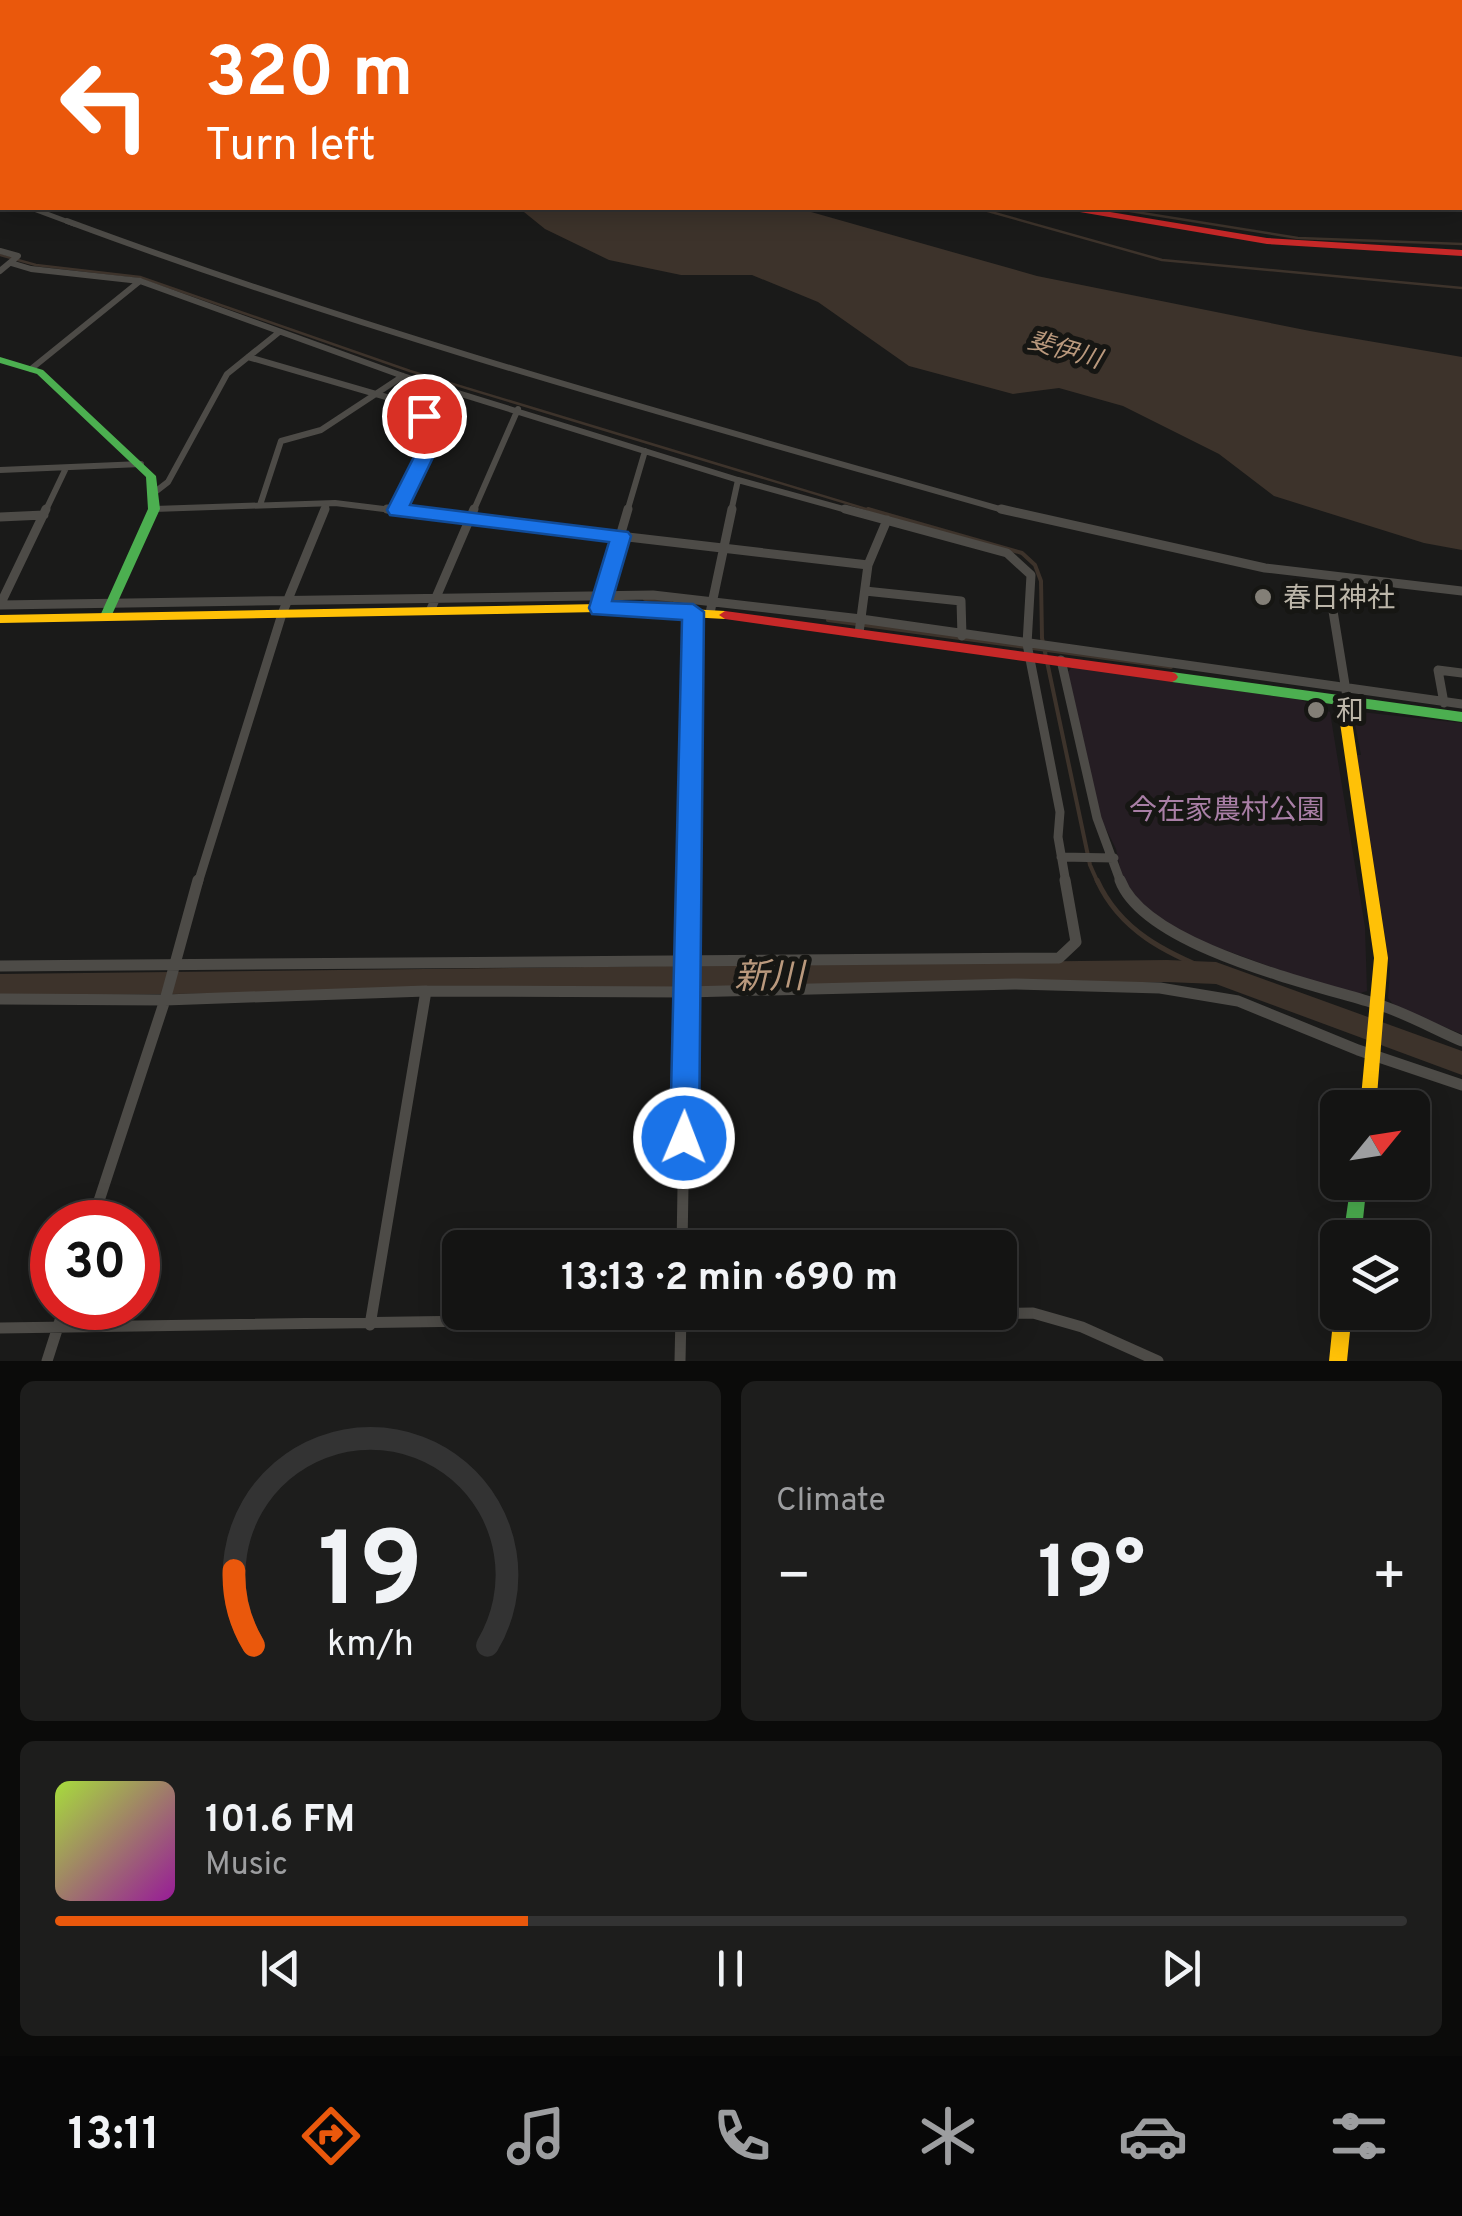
<!DOCTYPE html>
<html lang="en">
<head>
<meta charset="utf-8">
<style>
  :root { --surface:#141413; --page:#1d1d1c; --text:#f1f3f6; --muted:#9d9ea0; --line:#333; --accent:#ea580c }
  body { margin:0; font-family:Overpass,"Noto Sans JP",sans-serif; background:var(--page); color:var(--text); height:100vh; display:flex; flex-direction:column; font-size:38px; white-space:nowrap }
  * { box-sizing:border-box; margin:0 }
  p { font-size:32px; color:var(--muted) }
  .icon { flex:none; width:55px; height:55px; fill:none; stroke:currentColor; stroke-width:2; stroke-linecap:round; stroke-linejoin:round }
  .map { position:relative; height:1361px; overflow:hidden }
  .sheet { display:flex; flex-direction:column; gap:20px; padding:20px; background:#0b0b0a; flex:1 }
  .sheet>* { flex:none }
  .guide { position:absolute; left:0px; top:0px; width:1462px; height:210px; box-shadow:0 5px 25px #0003,0 0 0 2px var(--line); background:#ea580c; color:#fff; overflow:hidden }
  .needle { width:65px; rotate:60deg }
  .fabs { position:absolute; left:1320px; top:1090px; display:grid; gap:20px }
  .fabs a { display:grid; place-items:center; width:110px; height:110px; border-radius:15px; background:var(--surface); box-shadow:0 5px 25px #0003,0 0 0 2px var(--line); font-size:50px }
  .speed { position:absolute; left:30px; top:1200px; display:flex; gap:20px; font-size:50px; font-weight:700; text-align:center }
  .speed>* { display:grid; place-content:center; width:130px; height:130px; border-radius:50%; background:var(--surface); box-shadow:0 5px 25px #0003,0 0 0 2px var(--line); line-height:1 }
  .speed .limit { border:15px solid #d22; background:#fff; color:#111 }
  .pin { position:absolute; display:grid; place-items:center; width:85px; height:85px; color:#fff; margin:-42px; border:5px solid #fff; border-radius:50%; box-shadow:0 2px 10px #0007 }
  .me { position:absolute; width:110px; margin:-55px; rotate:1deg; stroke-linejoin:round; filter:drop-shadow(0 0 8px #0008) }
  .turn { display:flex; align-items:center; gap:35px; height:210px; padding:0 40px; font-size:45px }
  .turn .icon { width:130px; height:130px; stroke-width:2.5 }
  .turn b { display:block; font-size:70px; line-height:85px }
  .big { font-size:75px; font-weight:700; line-height:1.1 }
  .sheet .tile { flex:1; display:flex; flex-direction:column; justify-content:center; gap:15px; min-width:0; padding:0 35px; border-radius:15px; background:var(--page) }
  .sheet .dial { align-items:center; gap:0 }
  .dial svg { height:260px; overflow:visible; fill:none; stroke:var(--line); stroke-width:7; stroke-linecap:round; text-anchor:middle }
  .dial text { fill:var(--text); stroke:none }
  .song { display:flex; align-items:center; gap:30px }
  .cover { width:120px; height:120px; border-radius:15px; background:linear-gradient(135deg,hsl(80 70% 55%),hsl(300 70% 35%)) }
  .played { height:10px; border-radius:5px; background:linear-gradient(90deg,var(--accent) 35%,var(--line) 35%) }
  .keys { display:flex; justify-content:space-around; direction:ltr }
  .heat { display:flex; justify-content:space-between; align-items:center; font-size:55px; direction:ltr }
  .sheet .tiles { flex:1; display:grid; gap:20px; grid-template-columns:1fr 1fr }
  .tile:last-child { grid-column:span 2 }
  .trip { position:absolute; left:442px; top:1230px; width:575px; height:100px; border-radius:15px; background:var(--surface); box-shadow:0 5px 25px #0003,0 0 0 2px var(--line); font-weight:700; line-height:100px; text-align:center }
  .dock { display:flex; height:160px; justify-content:space-around; align-items:center; background:#080808; color:var(--muted) }
  .dock .icon { width:70px; height:70px }
  .dock .selected { color:var(--accent) }
  .dock b { font-size:45px; color:var(--text) }
  .map>svg:first-child { display:block }
  .green { fill:#251d23 }
  .water { fill:#3d332b }
  .lines { fill:none; stroke-linecap:round; stroke-linejoin:round }
  .stream-far2 { stroke:#3d332b; stroke-width:2.5 }
  .stream-far1 { stroke:#3d332b; stroke-width:4 }
  .stream { stroke:#3d332b; stroke-width:5 }
  .river { fill:#3d332b; fill-rule:evenodd }
  .street-far3 { stroke:#4d4b47; stroke-width:5 }
  .street-far2 { stroke:#4d4b47; stroke-width:6 }
  .street-far1 { stroke:#4d4b47; stroke-width:9 }
  .street { stroke:#4d4b47; stroke-width:11 }
  .fast { fill:#4caf50; fill-rule:evenodd }
  .slow { fill:#ffc107; fill-rule:evenodd }
  .jam { fill:#c62828; fill-rule:evenodd }
  .route { fill:#1a73e8; stroke:#114b97; stroke-width:2.5 }
  .poi-dot { fill:#837f77; stroke:#161613; stroke-width:4 }
  .labels { text-anchor:middle; stroke-width:10; stroke-linejoin:round; paint-order:stroke }
  .far-water-label { font-size:25px; font-style:italic; fill:#ba997d; stroke:#161613 }
  .poi-label { font-size:28px; fill:#bcb6a9; stroke:#161613; text-anchor:start }
  .park-label { font-size:28px; fill:#a97fa6; stroke:#161613 }
  .near-water-label { font-size:35px; font-style:italic; fill:#ba997d; stroke:#161613 }
</style>
</head>
<body>
<div class="map">
<svg width="1462" height="1361" viewBox="0 0 1462 1361">
  <rect width="100%" height="100%" fill="#1a1a19"/>
  <path class="green" d="M1072 667 1301 700 1330 712 1365 927 1367 991 1357 994 1321 985 1189 937 1149 915 1122 877 1116 849 1101 819 1068 672Z
    M1361 712 1462 723V1034L1396 1008 1388 998 1390 969 1357 755H1361L1355 724Z"/>
  <path class="water" d="M519 208H797L1037 276 1310 331 1462 357V550L1424 543 1274 496 1219 454 1123 406 1059 388 1013 394 909 366 818 302 752 275H681L609 260 545 229Z"/>
  <g class="lines">
    <path class="stream-far2" d="M281 0 290 2
      M479 0 486 2
      M977 208 1162 260 1462 288
      M1111 208 1298 238 1462 244
      M0 255 36 265 140 277 410 371 876 512"/>
    <path class="stream-far1" d="M868 509 1022 553 1035 565 1041 581 1042 638 1090 865 1098 883
      M645 599 670 601
      M828 620 1171 667"/>
    <path class="stream" d="M1097 880C1120 931 1166 953 1216 973"/>
    <path class="river" d="M1167 960 1216 962 1462 1051V1075L1216 984 1167 982 0 996V974Z"/>
    <path class="street-far3" d="M401 0 410 2
      M880 0 900 2
      M1238 0 1259 2
      M634 2 640 0
      M31 208 74 224"/>
    <path class="street-far2" d="M67 221C376 336 694 422 1010 512
      M0 251 18 256 0 271
      M11 263 31 269 140 281 403 376 738 480 854 512
      M248 357 400 401 425 416 432 441 397 510
      M31 369 140 281
      M0 470 141 464
      M155 492 168 482 227 374 278 333
      M260 505 281 441 321 430 403 376
      M154 509 335 503 408 512
      M45 512 66 468
      M324 512 327 504
      M473 512 518 409
      M627 512 645 451
      M731 512 738 480"/>
    <path class="street-far1" d="M387 509 868 565
      M845 509 1007 553 1031 575 1027 644 1060 812 1058 837 1066 883
      M1001 509 1265 568 1462 591
      M0 517 44 515
      M865 591 961 601 962 636
      M0 605 653 595 861 619 1462 704
      M0 605 46 509
      M599 608 628 509
      M431 609 474 509
      M1333 611 1348 703
      M710 613 732 509
      M859 633 868 565 887 520
      M1061 660 1097 818 1121 883
      M1444 703 1438 670 1462 673
      M1061 857 1114 858
      M198 883 282 614 325 509
      M688 883 693 612"/>
    <path class="street" d="M1120 880C1145 947 1313 984 1377 1004 1406 1013 1434 1029 1462 1041
      M0 966 1059 958 1076 942 1065 880
      M0 999 165 1000 426 991 687 992 1014 984 1160 988 1238 1001 1358 1050 1462 1085
      M92 1222 165 1000 198 880
      M682 1248 688 880
      M370 1325 426 991
      M0 1328 1033 1313 1082 1327 1158 1361
      M47 1361 64 1308
      M680 1361 681 1315"/>
    <path class="fast" d="M0 357 43 370 156 476 160 509 110 619 106 620 100 616 148 509 146 477 37 374 0 363Z
      M1172 672 1462 712V722L1172 682 1168 680 1166 677 1168 674Z
      M1351 1182H1367L1361 1238H1343Z"/>
    <path class="slow" d="M599 604 725 611 731 615 725 619 599 612 0 623V615Z
      M1343 697 1347 699 1349 702 1388 958 1376 1108H1360L1374 958 1337 702 1339 699Z
      M1338 1305V1312H1352L1347 1361H1329L1334 1312Z"/>
    <path class="jam" d="M1070 208H1086L1267 238 1462 250V256L1267 244 1074 211Z
      M725 611 1172 672 1176 674 1178 677 1176 680 1172 682 725 619 719 615Z"/>
  </g>
  <path class="route" d="M424 410 434 416 441 441 410 505 628 532 631 536 612 601 693 604 704 612 699 1138 695 1149 684 1153 674 1149 670 1138 682 620 592 614 589 608 609 542 390 515 387 510 422 441 415 416Z"/>
  <g class="poi-dot">
    <circle cx="1263" cy="597" r="10"/>
    <circle cx="1316" cy="710" r="10"/>
  </g>
  <g class="labels">
    <g class="far-water-label">
      <text transform="translate(1065 349) rotate(16)" y="9">斐伊川</text>
    </g>
    <g class="poi-label">
      <text x="1283" y="607">春日神社</text>
      <text x="1336" y="720">和</text>
    </g>
    <g class="park-label">
      <text x="1227" y="819">今在家農村公園</text>
    </g>
    <g class="near-water-label">
      <text transform="translate(769 976) rotate(-1)" y="12">新川</text>
    </g>
  </g>
</svg>
<div class="fabs">
<a><svg class="needle" viewBox="-14 -14 28 28"><path d="M0-13l5 13h-10z" fill="#e53935"/><path d="M0 13l5-13h-10z" fill="#9d9ea0"/></svg></a>
<a><svg class="icon" aria-label="layers" viewBox="0 0 24 24"><path d="M12 4l9 5-9 5-9-5zM3 14l9 5 9-5"/></svg></a>
</div>
<div class="speed"><div class="limit">30</div></div>
<div class="pin" style="left:424px;top:416px;background:#d93025"><svg class="icon" aria-label="arrive" viewBox="0 0 24 24"><path d="M6 21V4h12l-3 4 3 4H6"/></svg></div>
<svg class="me" style="left:684px;top:1138px" viewBox="-20 -20 40 40"><circle r="17" fill="#1a73e8" stroke="#fff" stroke-width="3"/><path d="M0-11L8 9 0 5-8 9z" fill="#fff"/></svg>
<div class="trip">13:13 · 2 min · 690 m</div>
<div class="guide">
<div class="turn"><svg class="icon" aria-label="left" viewBox="0 0 24 24"><path d="M17 20v-9H6M10 6l-5 5 5 5"/></svg><div><b>320 m</b>Turn left</div></div>
</div>
</div>
<section class="sheet">
<div class="tiles">
<div class="tile dial"><svg viewBox="0 0 100 80">
<path d="M14 69A42 42 0 1 1 86 69"/>
<path d="M14 69A42 42 0 0 1 8 46" stroke="#ea580c"/>
<text x="50" y="56" font-size="32" font-weight="700">19</text>
<text x="50" y="72" font-size="11">km/h</text>
</svg></div>
<div class="tile"><p>Climate</p>
<div class="heat"><a>−</a><b class="big">19°</b><a>+</a></div>
</div>
<div class="tile">
<div class="song"><i class="cover"></i><div><b>101.6 FM</b><p>Music</p></div></div>
<div class="played"></div>
<div class="keys"><svg class="icon" aria-label="previous" viewBox="0 0 24 24"><path d="M18 5L8 12l10 7zM5 5v14"/></svg><svg class="icon" aria-label="pause" viewBox="0 0 24 24"><path d="M8 5v14M16 5v14"/></svg><svg class="icon" aria-label="next" viewBox="0 0 24 24"><path d="M6 5l10 7-10 7zM19 5v14"/></svg></div>
</div>
</div>
</section>
<nav class="dock">
<b>13:11</b>
<svg class="icon selected" aria-label="directions" viewBox="0 0 24 24"><path d="M12 3l9 9-9 9-9-9zM9 14v-3h6M13 9l2 2-2 2"/></svg>
<svg class="icon" aria-label="music" viewBox="0 0 24 24"><path d="M9 18V5l10-2v13"/><circle cx="6" cy="18" r="3"/><circle cx="16" cy="16" r="3"/></svg>
<svg class="icon" aria-label="phone" viewBox="0 0 24 24"><path d="M5 4h4l2 5-3 2q2 4 5 5l2-3 5 2v4C11 20 4 13 5 4z"/></svg>
<svg class="icon" aria-label="climate" viewBox="0 0 24 24"><path d="M12 3v18M4 7l16 10M4 17L20 7"/></svg>
<svg class="icon" aria-label="car" viewBox="0 0 24 24"><path d="M5 17H2v-5l4-1 3-4h7l3 4 3 1v5h-3M9 17h6M6 11h13"/><circle cx="7" cy="17" r="2"/><circle cx="17" cy="17" r="2"/></svg>
<svg class="icon" aria-label="filters" viewBox="0 0 24 24"><path d="M4 7h16M4 17h16"/><circle cx="9" cy="7" r="2"/><circle cx="15" cy="17" r="2"/></svg>
</nav>
</body>
</html>
